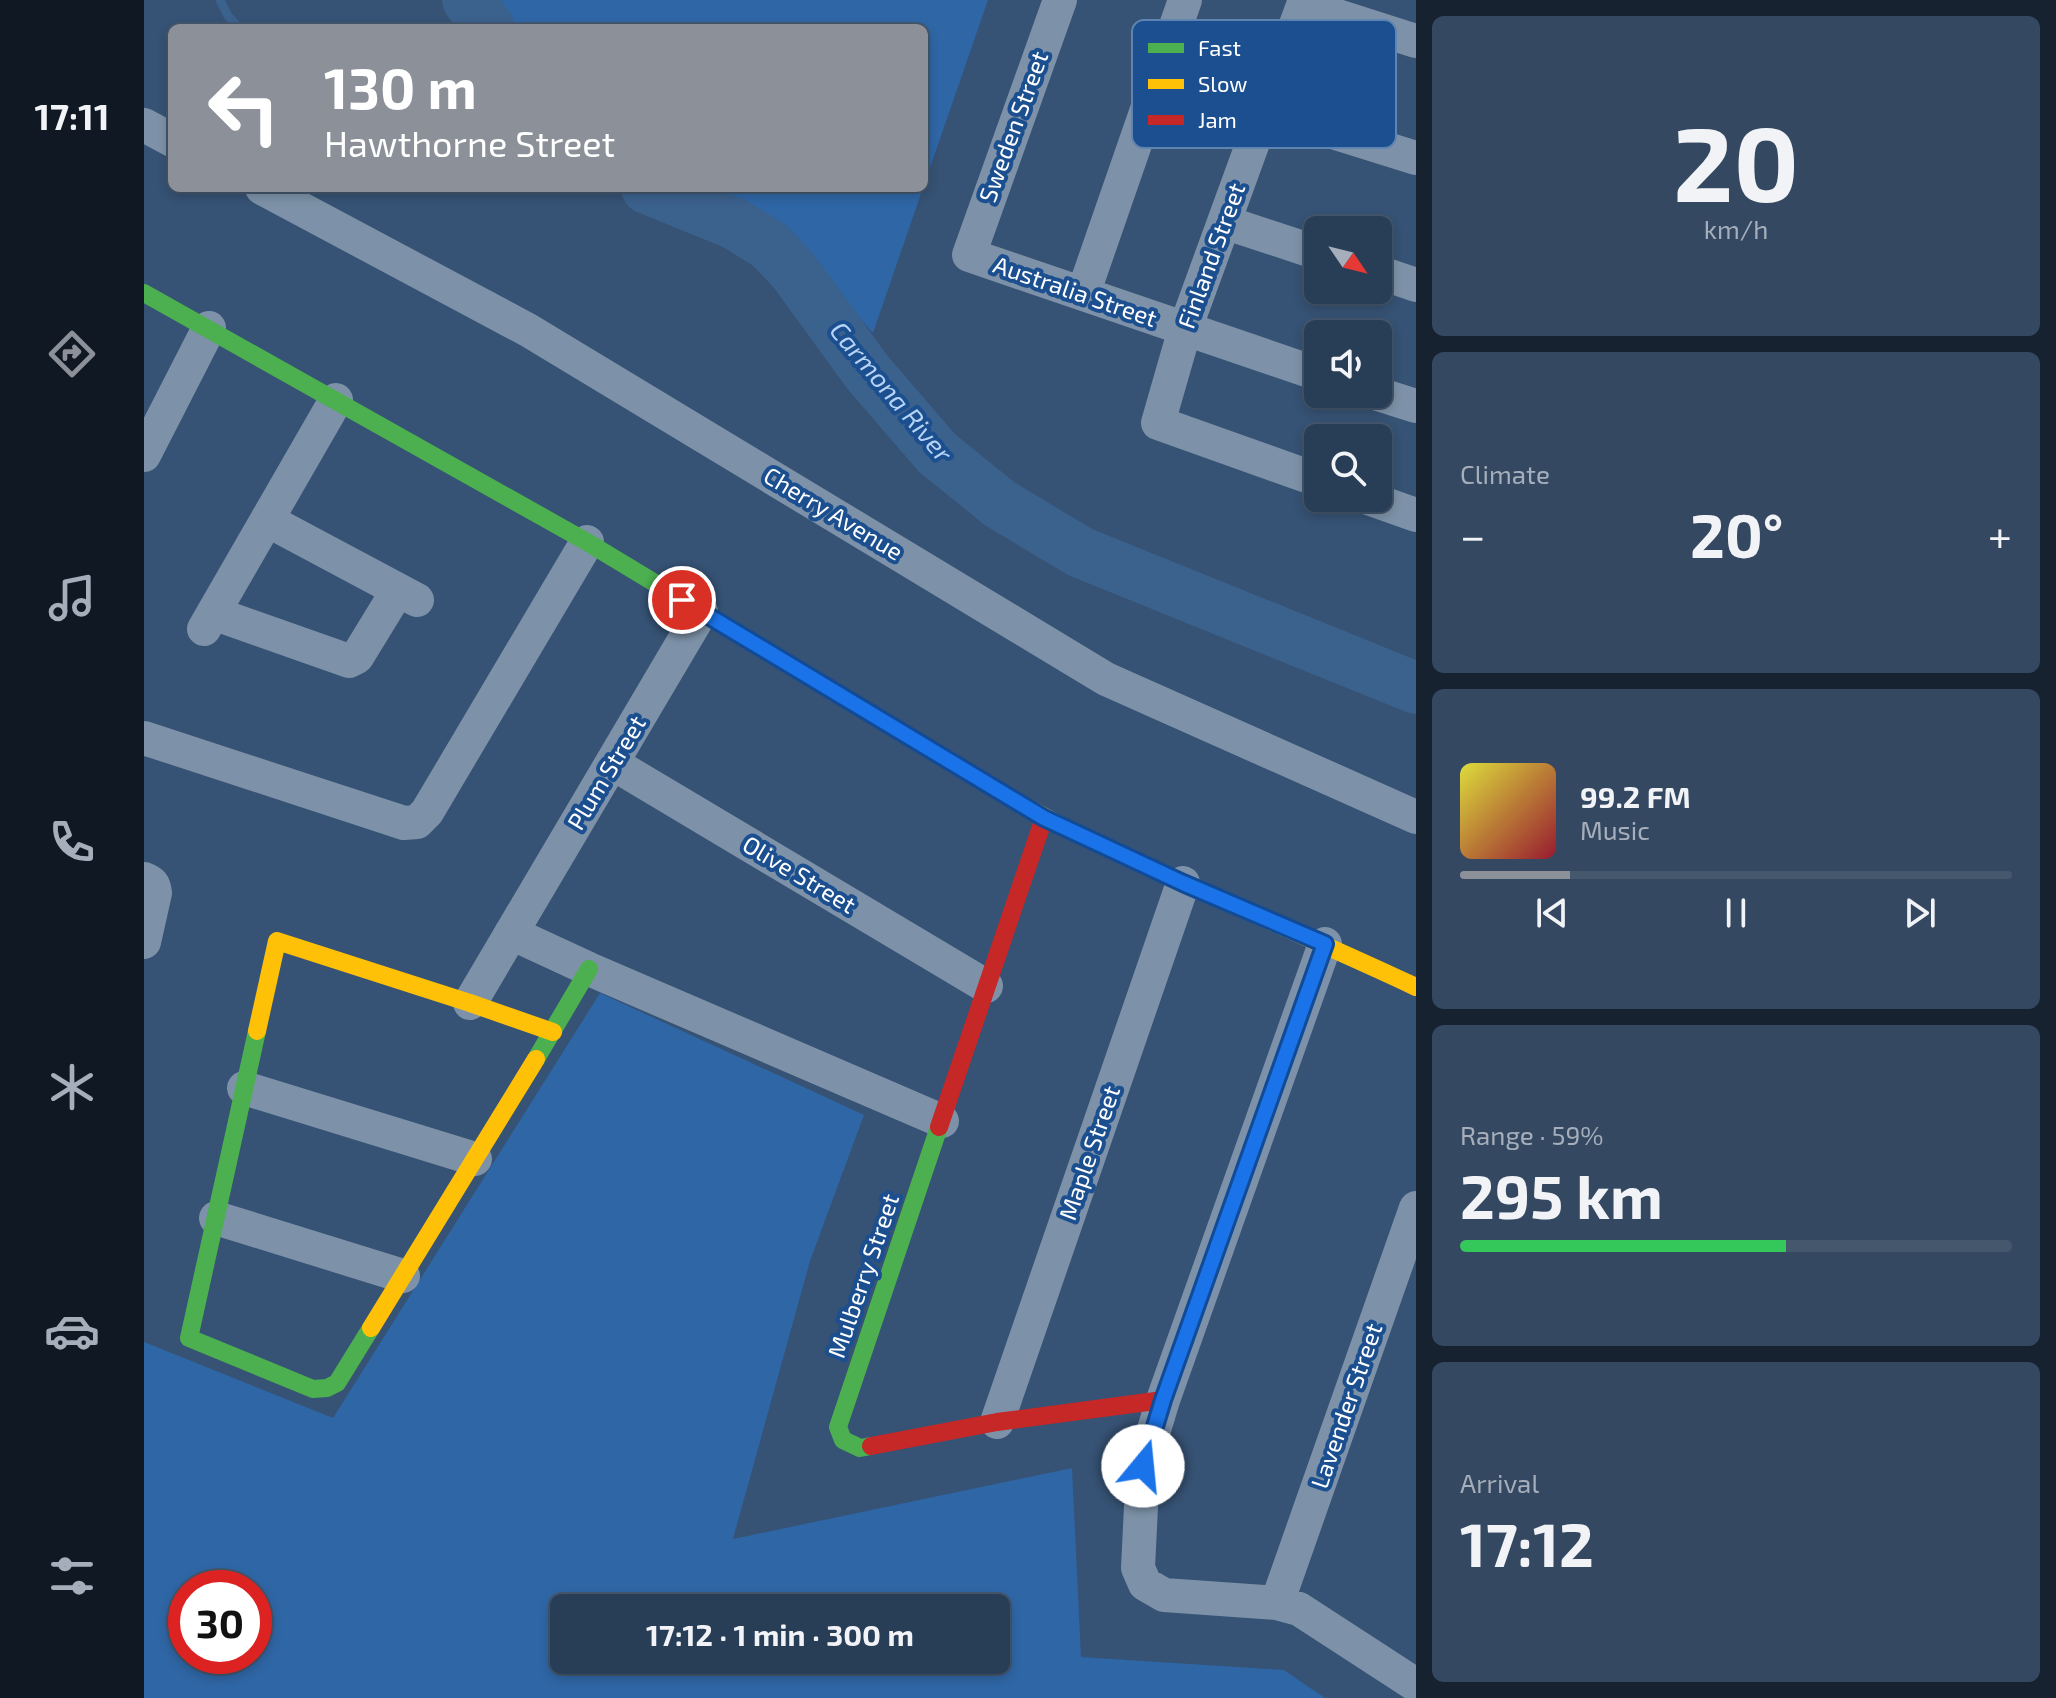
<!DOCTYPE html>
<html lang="en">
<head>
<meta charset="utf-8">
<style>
  :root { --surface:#283e57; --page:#344961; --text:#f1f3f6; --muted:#a5aeba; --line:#44576d; --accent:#8c9099 }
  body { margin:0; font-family:"Exo 2",sans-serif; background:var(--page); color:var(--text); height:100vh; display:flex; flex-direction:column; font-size:30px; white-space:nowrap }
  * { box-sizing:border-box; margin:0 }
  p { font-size:26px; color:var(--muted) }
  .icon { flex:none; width:44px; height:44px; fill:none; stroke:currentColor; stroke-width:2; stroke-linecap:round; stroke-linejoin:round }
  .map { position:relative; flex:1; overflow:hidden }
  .panel { display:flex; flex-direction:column; gap:16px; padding:16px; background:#162230; width:640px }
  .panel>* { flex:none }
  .banner { position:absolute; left:24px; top:24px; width:760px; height:168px; border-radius:12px; box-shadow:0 4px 12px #0003,0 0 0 2px var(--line); background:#8c9099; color:#fff; overflow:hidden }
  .needle { width:52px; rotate:125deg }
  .buttons { position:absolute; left:1160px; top:216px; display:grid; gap:16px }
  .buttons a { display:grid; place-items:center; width:88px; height:88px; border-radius:12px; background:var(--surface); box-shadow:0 4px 12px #0003,0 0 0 2px var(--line); font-size:40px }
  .speed { position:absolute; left:24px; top:1570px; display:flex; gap:16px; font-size:40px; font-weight:700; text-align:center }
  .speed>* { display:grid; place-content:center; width:104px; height:104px; border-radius:50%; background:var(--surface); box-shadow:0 4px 12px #0003,0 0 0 2px var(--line); line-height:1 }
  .speed .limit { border:12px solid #d22; background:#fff; color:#111 }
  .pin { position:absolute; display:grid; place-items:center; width:68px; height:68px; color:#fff; margin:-34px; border:4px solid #fff; border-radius:50%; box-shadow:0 2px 8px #0007 }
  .me { position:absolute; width:88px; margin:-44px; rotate:17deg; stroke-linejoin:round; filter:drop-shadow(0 0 6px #0008) }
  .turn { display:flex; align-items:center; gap:28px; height:168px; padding:0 24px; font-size:36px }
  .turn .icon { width:104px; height:104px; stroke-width:2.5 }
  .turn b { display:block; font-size:56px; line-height:68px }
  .big { font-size:60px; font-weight:700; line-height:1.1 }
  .panel .tile { flex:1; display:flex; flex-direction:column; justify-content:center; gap:12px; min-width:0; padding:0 28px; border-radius:12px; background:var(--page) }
  .panel .dial { align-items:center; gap:0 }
  .dial b { font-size:104px; line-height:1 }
  .song { display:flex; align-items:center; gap:24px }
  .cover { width:96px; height:96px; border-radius:12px; background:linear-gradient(135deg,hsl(60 70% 55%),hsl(350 70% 35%)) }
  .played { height:8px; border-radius:4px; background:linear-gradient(90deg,var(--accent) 20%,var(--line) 20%) }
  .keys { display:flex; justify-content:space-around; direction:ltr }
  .heat { display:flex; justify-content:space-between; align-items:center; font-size:44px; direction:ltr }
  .charge { height:12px; border-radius:6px; background:linear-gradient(90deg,#34c759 59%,var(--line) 0) }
  .trip { position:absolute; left:406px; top:1594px; width:460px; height:80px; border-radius:12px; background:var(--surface); box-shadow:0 4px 12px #0003,0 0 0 2px var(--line); font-weight:700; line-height:80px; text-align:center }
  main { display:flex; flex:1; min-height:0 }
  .tabs { display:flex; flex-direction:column; width:144px; justify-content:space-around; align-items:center; background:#101923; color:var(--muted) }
  .tabs .icon { width:56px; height:56px }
  .tabs .active { color:var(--accent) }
  .tabs b { font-size:36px; color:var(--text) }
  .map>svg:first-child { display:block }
  .green { fill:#2f66a5; fill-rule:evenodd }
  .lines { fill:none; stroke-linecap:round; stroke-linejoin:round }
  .stream { stroke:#3b618d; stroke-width:9 }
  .river { stroke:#3b618d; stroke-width:52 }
  .street { stroke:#7d92a8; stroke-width:34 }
  .fast { stroke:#4caf50; stroke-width:18 }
  .slow { stroke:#ffc107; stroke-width:18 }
  .jam { stroke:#c62828; stroke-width:18 }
  .route-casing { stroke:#114b97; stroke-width:20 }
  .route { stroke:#1a73e8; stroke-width:14 }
  .labels { text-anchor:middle; stroke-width:8; stroke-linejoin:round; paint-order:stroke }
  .street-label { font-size:24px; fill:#fff; stroke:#1b4f8f }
  .water-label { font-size:26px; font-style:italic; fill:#b5d3f5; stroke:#1b4f8f }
  .key { fill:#1b4f8f; stroke:#5f84b1; stroke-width:2 }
  .key-label { font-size:22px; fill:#fff }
</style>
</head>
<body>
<main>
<nav class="tabs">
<b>17:11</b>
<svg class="icon active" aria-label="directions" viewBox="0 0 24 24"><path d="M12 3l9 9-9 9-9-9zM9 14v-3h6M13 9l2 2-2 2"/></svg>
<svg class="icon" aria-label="music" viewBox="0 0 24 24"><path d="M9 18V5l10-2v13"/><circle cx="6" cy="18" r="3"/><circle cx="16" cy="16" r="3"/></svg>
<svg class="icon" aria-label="phone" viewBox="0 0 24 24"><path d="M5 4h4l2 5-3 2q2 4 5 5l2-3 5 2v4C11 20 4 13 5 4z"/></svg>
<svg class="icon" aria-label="climate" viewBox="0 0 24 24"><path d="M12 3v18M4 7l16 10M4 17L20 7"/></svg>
<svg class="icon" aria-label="car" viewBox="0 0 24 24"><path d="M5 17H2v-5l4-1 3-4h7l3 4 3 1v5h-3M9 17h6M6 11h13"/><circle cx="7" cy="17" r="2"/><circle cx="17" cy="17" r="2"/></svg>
<svg class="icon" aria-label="filters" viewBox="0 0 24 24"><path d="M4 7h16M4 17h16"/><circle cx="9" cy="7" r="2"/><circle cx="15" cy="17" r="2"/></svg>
</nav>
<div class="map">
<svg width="1272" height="1698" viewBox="0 0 1272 1698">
  <rect width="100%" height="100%" fill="#365274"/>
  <path class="green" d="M356 0H844L780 185V28H371Z
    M555 188H779L729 333 665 261 638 233 599 207Z
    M456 993 720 1115 666 1261 589 1539 928 1468 937 1657 1140 1670 1181 1698H0V1342L189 1418ZM42 1588H110V1656H42ZM420 1608H852V1660H420Z"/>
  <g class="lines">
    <path class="stream" d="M76 0 84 16 95 28"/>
    <path class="river" d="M324 0 345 28
      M503 188 591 224 625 245 649 270 724 373 793 453 856 504 936 552 1272 688"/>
    <path class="street" d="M916 0 825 255 1174 374
      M1161 0 1041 329 1014 423 1174 480
      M1159 5 1272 41
      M1121 111 1272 158
      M0 125 28 140
      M118 188 384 330 962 679 1272 817
      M1080 222 1174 253
      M1234 272 1272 285
      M939 294 1041 0
      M1234 394 1272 406
      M0 455 65 328
      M1224 498 1272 515
      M123 520 273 600
      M69 613 205 661 213 657 254 590
      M60 629 192 400
      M0 738 260 823 273 822 283 812 443 542
      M468 763 842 986
      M0 879C8 882 10 884 11 893L0 942
      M367 933 445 969 798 1121
      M1181 944 1019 1400 999 1466 994 1568 1001 1584 1020 1595 1133 1603 1155 1609 1272 1685
      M326 1003 557 612
      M100 1088 331 1159
      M72 1218 259 1276
      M853 1422 1039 883
      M1133 1603 1272 1208"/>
    <path class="fast" d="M0 293 443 542 640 661
      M113 1031 45 1338 169 1389 183 1388 193 1383 227 1328
      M392 1059 445 969
      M727 1446 716 1448 699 1440 694 1427 795 1127"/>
    <path class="slow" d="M876 803C913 826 952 842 991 861 1084 904 1179 943 1272 987
      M113 1031 133 941 326 1003 409 1032
      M227 1328 392 1059"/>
    <path class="jam" d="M640 661 876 803
      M795 1127 900 818
      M727 1446 853 1422 1019 1400"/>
  </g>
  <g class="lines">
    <defs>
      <path id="route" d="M538 600 900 818 1039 883 1181 944 1019 1400 999 1466"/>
    </defs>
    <use href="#route" class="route-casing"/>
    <use href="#route" class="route"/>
  </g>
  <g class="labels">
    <g class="street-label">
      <text transform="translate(870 127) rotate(-70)" y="8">Sweden Street</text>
      <text transform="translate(1068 256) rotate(-70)" y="8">Finland Street</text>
      <text transform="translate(931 292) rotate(19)" y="8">Australia Street</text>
      <text transform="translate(689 514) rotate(31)" y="8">Cherry Avenue</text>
      <text transform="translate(463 773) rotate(-59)" y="8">Plum Street</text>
      <text transform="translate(655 875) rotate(31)" y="8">Olive Street</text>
      <text transform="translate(946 1153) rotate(-71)" y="8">Maple Street</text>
      <text transform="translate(720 1276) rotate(-71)" y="8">Mulberry Street</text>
      <text transform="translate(1203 1406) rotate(-71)" y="8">Lavender Street</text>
    </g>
    <g class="water-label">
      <text transform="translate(747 392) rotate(50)" y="9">Carmona River</text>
    </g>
  </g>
  <rect x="988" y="20" width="264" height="128" rx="12" class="key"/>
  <rect x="1004" y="43" width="36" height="10" fill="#4caf50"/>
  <rect x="1004" y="79" width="36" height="10" fill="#ffc107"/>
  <rect x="1004" y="115" width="36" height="10" fill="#c62828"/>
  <g class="key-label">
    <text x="1054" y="56">Fast</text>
    <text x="1054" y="92">Slow</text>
    <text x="1054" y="128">Jam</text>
  </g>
</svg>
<div class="buttons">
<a><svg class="needle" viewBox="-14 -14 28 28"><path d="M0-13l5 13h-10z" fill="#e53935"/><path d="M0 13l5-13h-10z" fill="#a5aeba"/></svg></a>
<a><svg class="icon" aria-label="sound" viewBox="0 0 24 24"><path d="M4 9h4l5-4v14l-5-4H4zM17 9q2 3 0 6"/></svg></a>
<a><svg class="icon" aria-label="search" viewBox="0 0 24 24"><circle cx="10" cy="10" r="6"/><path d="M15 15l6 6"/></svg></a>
</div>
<div class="speed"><div class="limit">30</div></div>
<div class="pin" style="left:538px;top:600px;background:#d93025"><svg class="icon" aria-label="arrive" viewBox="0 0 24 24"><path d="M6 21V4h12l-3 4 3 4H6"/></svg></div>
<svg class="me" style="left:999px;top:1466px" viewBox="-20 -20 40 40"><circle r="19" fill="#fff"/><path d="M0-13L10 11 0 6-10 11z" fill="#1a73e8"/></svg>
<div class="trip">17:12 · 1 min · 300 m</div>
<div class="banner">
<div class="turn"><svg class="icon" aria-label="left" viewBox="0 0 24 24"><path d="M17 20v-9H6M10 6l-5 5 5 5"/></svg><div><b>130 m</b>Hawthorne Street</div></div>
</div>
</div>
<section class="panel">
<div class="tile dial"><b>20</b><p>km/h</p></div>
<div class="tile"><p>Climate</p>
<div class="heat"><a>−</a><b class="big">20°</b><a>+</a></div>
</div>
<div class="tile">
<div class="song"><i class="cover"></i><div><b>99.2 FM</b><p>Music</p></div></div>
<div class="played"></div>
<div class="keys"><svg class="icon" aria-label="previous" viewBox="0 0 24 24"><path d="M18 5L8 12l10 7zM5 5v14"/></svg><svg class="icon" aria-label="pause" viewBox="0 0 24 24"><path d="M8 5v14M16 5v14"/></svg><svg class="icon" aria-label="next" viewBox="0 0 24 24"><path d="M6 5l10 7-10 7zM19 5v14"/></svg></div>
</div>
<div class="tile"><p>Range · 59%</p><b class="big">295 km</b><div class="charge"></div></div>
<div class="tile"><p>Arrival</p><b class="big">17:12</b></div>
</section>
</main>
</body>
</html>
